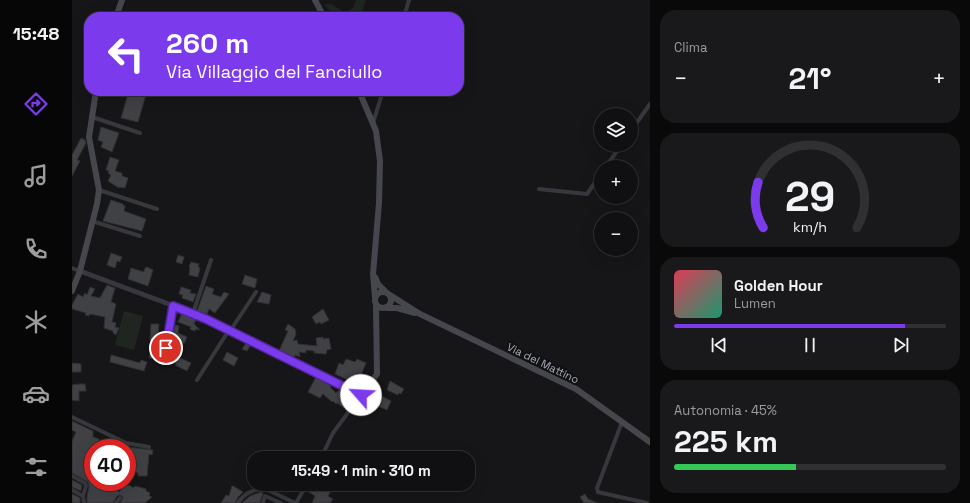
<!DOCTYPE html>
<html lang="it">
<head>
<meta charset="utf-8">
<style>
  :root { --surface:#101012; --page:#19191b; --text:#f1f3f6; --muted:#9c9d9f; --line:#303032; --accent:#7c3aed }
  body { margin:0; font-family:"Space Grotesk",sans-serif; background:var(--page); color:var(--text); height:100vh; display:flex; flex-direction:column; font-size:15px; white-space:nowrap }
  * { box-sizing:border-box; margin:0 }
  p { font-size:13px; color:var(--muted) }
  .icon { flex:none; width:22px; height:22px; fill:none; stroke:currentColor; stroke-width:2; stroke-linecap:round; stroke-linejoin:round }
  .map { position:relative; flex:1; overflow:hidden }
  .panel { display:flex; flex-direction:column; gap:10px; padding:10px; background:#09090a; width:320px }
  .panel>* { flex:none }
  .top-card { position:absolute; left:12px; top:12px; width:380px; height:84px; border-radius:16px; box-shadow:0 4px 16px #0002,0 0 0 1px var(--line); background:#7c3aed; color:#fff; overflow:hidden }
  .tools { position:absolute; left:522px; top:108px; display:grid; gap:8px }
  .tools a { display:grid; place-items:center; width:44px; height:44px; border-radius:50%; background:var(--surface); box-shadow:0 4px 16px #0002,0 0 0 1px var(--line); font-size:20px }
  .speed { position:absolute; left:12px; top:439px; display:flex; gap:8px; font-size:20px; font-weight:700; text-align:center }
  .speed>* { display:grid; place-content:center; width:52px; height:52px; border-radius:50%; background:var(--surface); box-shadow:0 4px 16px #0002,0 0 0 1px var(--line); line-height:1 }
  .speed .limit { border:6px solid #d22; background:#fff; color:#111 }
  .pin { position:absolute; display:grid; place-items:center; width:34px; height:34px; color:#fff; margin:-17px; border:2px solid #fff; border-radius:50%; box-shadow:0 1px 4px #0007 }
  .me { position:absolute; width:44px; margin:-22px; rotate:296deg; stroke-linejoin:round; filter:drop-shadow(0 0 3px #0008) }
  .turn { display:flex; align-items:center; gap:14px; height:84px; padding:0 16px; font-size:18px }
  .turn .icon { width:52px; height:52px; stroke-width:2.5 }
  .turn b { display:block; font-size:28px; line-height:34px }
  .big { font-size:30px; font-weight:700; line-height:1.1 }
  .panel .tile { flex:1; display:flex; flex-direction:column; justify-content:center; gap:6px; min-width:0; padding:0 14px; border-radius:16px; background:var(--page) }
  .panel .dial { align-items:center; gap:0 }
  .dial svg { height:104px; overflow:visible; fill:none; stroke:var(--line); stroke-width:7; stroke-linecap:round; text-anchor:middle }
  .dial text { fill:var(--text); stroke:none }
  .song { display:flex; align-items:center; gap:12px }
  .cover { width:48px; height:48px; border-radius:6px; background:linear-gradient(135deg,hsl(350 70% 55%),hsl(160 70% 35%)) }
  .played { height:4px; border-radius:2px; background:linear-gradient(90deg,var(--accent) 85%,var(--line) 85%) }
  .keys { display:flex; justify-content:space-around; direction:ltr }
  .heat { display:flex; justify-content:space-between; align-items:center; font-size:22px; direction:ltr }
  .charge { height:6px; border-radius:3px; background:linear-gradient(90deg,#34c759 45%,var(--line) 0) }
  .trip { position:absolute; left:175px; top:451px; width:228px; height:40px; border-radius:16px; background:var(--surface); box-shadow:0 4px 16px #0002,0 0 0 1px var(--line); font-weight:700; line-height:40px; text-align:center }
  main { display:flex; flex:1; min-height:0 }
  .dock { display:flex; flex-direction:column; width:72px; justify-content:space-around; align-items:center; background:#060607; color:var(--muted) }
  .dock .icon { width:28px; height:28px }
  .dock .active { color:var(--accent) }
  .dock b { font-size:18px; color:var(--text) }
  .map>svg:first-child { display:block }
  .green { fill:#1e261f }
  .building { fill:#404145; stroke:#303034 }
  .lines { fill:none; stroke-linecap:round; stroke-linejoin:round }
  .minor { stroke:#37383d; stroke-width:4 }
  .tertiary { stroke:#37383d; stroke-width:5 }
  .secondary { stroke:#45474d; stroke-width:6 }
  .route-casing { stroke:#51269a; stroke-width:10 }
  .route { stroke:#7c3aed; stroke-width:7 }
  .labels { text-anchor:middle; stroke-width:4; stroke-linejoin:round; paint-order:stroke }
  .street-label { font-size:11px; fill:#a8adb8; stroke:#111113 }
</style>
</head>
<body>
<main>
<nav class="dock">
<b>15:48</b>
<svg class="icon active" aria-label="directions" viewBox="0 0 24 24"><path d="M12 3l9 9-9 9-9-9zM9 14v-3h6M13 9l2 2-2 2"/></svg>
<svg class="icon" aria-label="music" viewBox="0 0 24 24"><path d="M9 18V5l10-2v13"/><circle cx="6" cy="18" r="3"/><circle cx="16" cy="16" r="3"/></svg>
<svg class="icon" aria-label="phone" viewBox="0 0 24 24"><path d="M5 4h4l2 5-3 2q2 4 5 5l2-3 5 2v4C11 20 4 13 5 4z"/></svg>
<svg class="icon" aria-label="climate" viewBox="0 0 24 24"><path d="M12 3v18M4 7l16 10M4 17L20 7"/></svg>
<svg class="icon" aria-label="car" viewBox="0 0 24 24"><path d="M5 17H2v-5l4-1 3-4h7l3 4 3 1v5h-3M9 17h6M6 11h13"/><circle cx="7" cy="17" r="2"/><circle cx="17" cy="17" r="2"/></svg>
<svg class="icon" aria-label="filters" viewBox="0 0 24 24"><path d="M4 7h16M4 17h16"/><circle cx="9" cy="7" r="2"/><circle cx="15" cy="17" r="2"/></svg>
</nav>
<div class="map">
<svg width="578" height="503" viewBox="0 0 578 503">
  <rect width="100%" height="100%" fill="#161618"/>
  <path class="green" d="M284 0H294L288 17H264L252 5C262 1 265 11 274 12L281 8Z
    M52 311 71 316 62 350 43 345Z"/>
  <path class="building" d="M57 91H75L66 122 49 118Z
    M29 127 47 133 40 152 29 147 31 142 26 140Z
    M9 138 13 140 14 143 5 160 8 161 0 176V155Z
    M38 157 47 160 43 171 50 173V176L56 178 53 188 47 187V188L36 181 39 175 36 173 37 171 34 170Z
    M39 200 51 204V205L53 206 52 211 74 219 70 231 31 221Z
    M39 253 50 257 48 262 45 261 43 268 35 265Z
    M106 255 112 257 110 264 104 262Z
    M119 262 127 264 126 267 128 268 126 277 117 275 118 267H117Z
    M75 267 81 270 76 286 56 279 59 268 72 272 73 268Z
    M173 275 185 279 183 288 170 284Z
    M35 285 43 288 39 302 44 304 40 322 44 323 43 327 47 328 44 335 41 333V331L32 328 33 317 18 314 17 316 13 315 14 313 0 309V305L6 294 11 297 13 293 15 295 18 287 23 289 19 296 28 298Z
    M134 286 142 289 140 294 149 297 152 292 157 294 143 313 137 309 135 314 125 311Z
    M109 287 119 290 118 293 124 294 121 302 110 298 111 295 107 294Z
    M190 292 199 295 197 304 185 302Z
    M251 309 257 320 249 324 248 322 244 324 240 317Z
    M110 313 124 319 122 324 128 330 125 329 122 331 118 329 119 327 106 322Z
    M79 324H87L86 334H84L83 341 78 340Z
    M216 324 223 329 224 334 221 341 225 340 226 344 245 346 244 338 251 337V339L257 338 259 349 255 350 254 354 242 353V351L234 350V353L227 352 228 357 223 355 222 357 207 351 216 331 213 330Z
    M103 325 107 326 106 333 115 337 112 344 111 343 110 345 100 341Z
    M80 342 91 343 87 359 77 358Z
    M174 343 178 346 175 351 170 349Z
    M155 352 166 358 162 366 151 360Z
    M39 355 68 363 69 360 75 362 72 371 38 362Z
    M106 357 119 363 115 371 103 365Z
    M274 359 283 362 285 359 294 363 289 375 292 376 287 388 274 383 276 380 263 374 267 363 271 365Z
    M0 363 9 364V372H0Z
    M244 377 259 386 258 387 264 393 267 390 280 400 272 408 265 403 264 404 261 401 260 402 251 394 248 398 236 392Z
    M318 381 332 389 329 394 327 393 326 395 315 390Z
    M8 384H13L14 391H7V401L0 400V385Z
    M298 390 319 401 315 410 306 406 307 404 295 397Z
    M0 421 21 431V437L27 439V441H29L28 448H21V482H27L37 486 47 492 53 485 59 486 61 488 63 486 74 489V491L78 493 77 496 80 497 73 503H48L51 498 50 496 48 495 45 496 41 503H15V496L17 487 16 482 0 473V441L4 432 0 430Z
    M55 447 81 450 80 455 77 454 75 476H66V473L59 472 57 481 55 480Z
    M0 480 10 485 9 491 0 487Z
    M238 484H269L263 490 260 489 256 496 261 499 258 503H240L243 496 237 492 238 491 236 490Z
    M160 486H161L171 492 166 497 163 503H149L154 495 157 496Z
    M189 492 191 493 188 503H170L178 496Z
    M0 494 8 498V503H0Z
    M513 494 516 499 526 503H512L508 497Z"/>
  <g class="lines">
    <path class="minor" d="M332 17 337 0
      M20 117 68 133
      M301 123 311 91
      M559 131 578 104
      M534 167 549 145
      M467 189 515 194 529 174
      M27 190 85 209
      M20 221 68 236
      M0 268 8 271
      M121 313 139 260
      M158 331 184 292
      M91 363 101 305
      M125 380 157 330
      M0 417 54 443 77 447
      M550 422 525 488 526 492 530 493 575 503
      M249 458 261 433 289 395
      M0 476 13 483 14 486 11 496 12 503
      M50 485V482
      M0 490 11 496
      M44 503 48 498
      M166 503C172 493 181 490 192 488L223 503
      M191 503 193 496 209 503
      M224 503 235 484"/>
    <path class="tertiary" d="M8 271 121 313 289 395"/>
    <path class="secondary" d="M243 0 252 17
      M44 17 50 0
      M287 91 304 131 308 161 307 203 301 274 303 297
      M303 277 306 284 314 292
      M0 291 8 271 25 204 27 190 17 137 24 91
      M303 300a8 8 0 1 1 16 0a8 8 0 1 1-16 0Z
      M318 295 348 314 504 389 578 442
      M315 308H325L343 313
      M289 395 305 374 304 305"/>
  </g>
  <g class="lines">
    <defs>
      <path id="route" d="M94 348 101 306 134 319 289 395"/>
    </defs>
    <use href="#route" class="route-casing"/>
    <use href="#route" class="route"/>
  </g>
  <g class="labels">
    <g class="street-label">
      <text transform="translate(471 363) rotate(26)" y="4">Via del Mattino</text>
    </g>
  </g>
</svg>
<div class="tools">
<a><svg class="icon" aria-label="layers" viewBox="0 0 24 24"><path d="M12 4l9 5-9 5-9-5zM3 14l9 5 9-5"/></svg></a>
<a>+</a>
<a>−</a>
</div>
<div class="speed"><div class="limit">40</div></div>
<div class="pin" style="left:94px;top:348px;background:#d93025"><svg class="icon" aria-label="arrive" viewBox="0 0 24 24"><path d="M6 21V4h12l-3 4 3 4H6"/></svg></div>
<svg class="me" style="left:289px;top:395px" viewBox="-20 -20 40 40"><circle r="19" fill="#fff"/><path d="M0-13L10 11 0 6-10 11z" fill="#7c3aed"/></svg>
<div class="trip">15:49 · 1 min · 310 m</div>
<div class="top-card">
<div class="turn"><svg class="icon" aria-label="left" viewBox="0 0 24 24"><path d="M17 20v-9H6M10 6l-5 5 5 5"/></svg><div><b>260 m</b>Via Villaggio del Fanciullo</div></div>
</div>
</div>
<section class="panel">
<div class="tile"><p>Clima</p>
<div class="heat"><a>−</a><b class="big">21°</b><a>+</a></div>
</div>
<div class="tile dial"><svg viewBox="0 0 100 80">
<path d="M14 69A42 42 0 1 1 86 69"/>
<path d="M14 69A42 42 0 0 1 10 34" stroke="#7c3aed"/>
<text x="50" y="56" font-size="32" font-weight="700">29</text>
<text x="50" y="72" font-size="11">km/h</text>
</svg></div>
<div class="tile">
<div class="song"><i class="cover"></i><div><b>Golden Hour</b><p>Lumen</p></div></div>
<div class="played"></div>
<div class="keys"><svg class="icon" aria-label="previous" viewBox="0 0 24 24"><path d="M18 5L8 12l10 7zM5 5v14"/></svg><svg class="icon" aria-label="pause" viewBox="0 0 24 24"><path d="M8 5v14M16 5v14"/></svg><svg class="icon" aria-label="next" viewBox="0 0 24 24"><path d="M6 5l10 7-10 7zM19 5v14"/></svg></div>
</div>
<div class="tile"><p>Autonomia · 45%</p><b class="big">225 km</b><div class="charge"></div></div>
</section>
</main>
</body>
</html>
